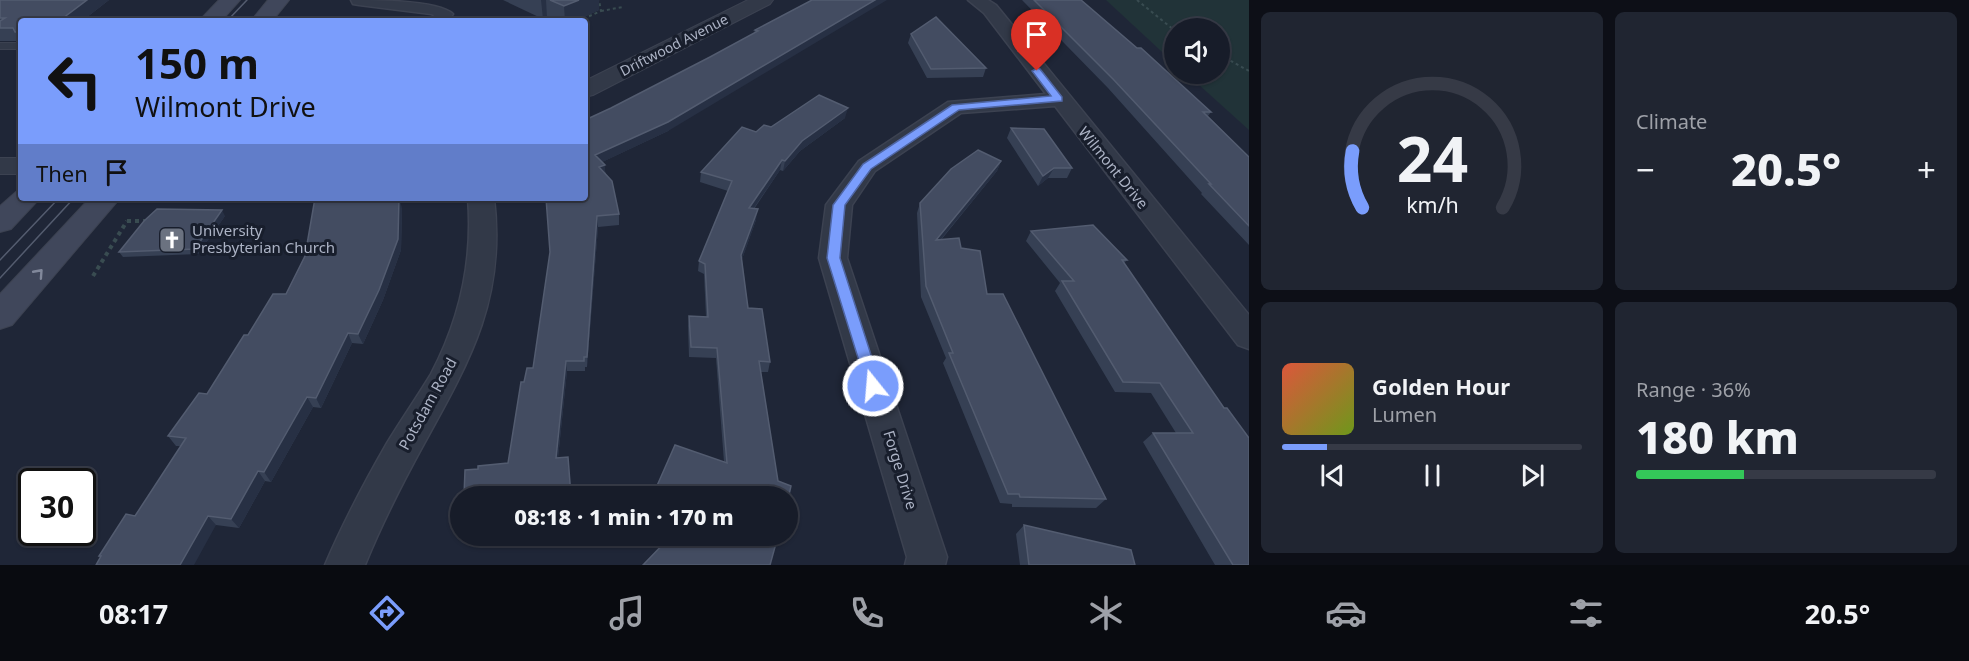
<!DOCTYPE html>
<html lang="en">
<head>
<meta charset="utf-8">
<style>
  :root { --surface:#171c29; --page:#202531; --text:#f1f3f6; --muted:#9ea1a8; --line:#363a46; --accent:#7a9dfc }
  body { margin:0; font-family:"Noto Sans",sans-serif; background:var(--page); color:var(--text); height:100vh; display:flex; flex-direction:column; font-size:22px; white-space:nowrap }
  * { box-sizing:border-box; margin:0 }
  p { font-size:20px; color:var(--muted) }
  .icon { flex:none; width:33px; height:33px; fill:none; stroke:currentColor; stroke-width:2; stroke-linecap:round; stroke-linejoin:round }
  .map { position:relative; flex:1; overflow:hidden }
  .details { display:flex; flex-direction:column; gap:12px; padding:12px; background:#0d0f17; width:720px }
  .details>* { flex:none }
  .hud { position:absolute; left:18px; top:18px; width:570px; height:183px; border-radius:6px; box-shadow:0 2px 4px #0004,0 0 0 2px var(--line); background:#7a9dfc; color:#111; overflow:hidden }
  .buttons { position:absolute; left:1164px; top:18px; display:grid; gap:12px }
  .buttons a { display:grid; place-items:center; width:66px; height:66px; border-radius:50%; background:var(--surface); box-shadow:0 2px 4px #0004,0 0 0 2px var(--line); font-size:30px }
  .speed { position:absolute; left:18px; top:468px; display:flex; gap:12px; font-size:30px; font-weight:700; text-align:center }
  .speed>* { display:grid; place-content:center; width:78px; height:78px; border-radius:50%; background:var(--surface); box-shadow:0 2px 4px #0004,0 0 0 2px var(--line); line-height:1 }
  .speed .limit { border:3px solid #111; border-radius:9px; background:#fff; color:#111 }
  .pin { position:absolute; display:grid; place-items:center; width:51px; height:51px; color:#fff; margin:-62px -26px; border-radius:50% 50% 50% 0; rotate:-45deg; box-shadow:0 0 6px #0007 }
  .pin .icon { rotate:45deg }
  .me { position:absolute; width:66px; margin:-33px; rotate:343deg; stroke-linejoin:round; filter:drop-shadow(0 0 4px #0008) }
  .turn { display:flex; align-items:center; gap:21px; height:126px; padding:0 18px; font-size:27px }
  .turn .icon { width:78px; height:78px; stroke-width:2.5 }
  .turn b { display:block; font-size:42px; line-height:51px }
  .then { display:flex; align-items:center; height:57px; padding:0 18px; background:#0003; gap:12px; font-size:22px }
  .big { font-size:45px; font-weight:800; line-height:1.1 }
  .details .card { flex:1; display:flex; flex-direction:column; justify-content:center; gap:9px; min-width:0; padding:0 21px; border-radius:9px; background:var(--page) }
  .details .dial { align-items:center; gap:0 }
  .dial svg { height:156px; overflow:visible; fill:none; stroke:var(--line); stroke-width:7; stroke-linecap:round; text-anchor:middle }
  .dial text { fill:var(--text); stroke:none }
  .song { display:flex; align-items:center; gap:18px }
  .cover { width:72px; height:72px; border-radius:9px; background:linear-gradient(135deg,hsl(10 70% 55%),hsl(80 70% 35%)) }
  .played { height:6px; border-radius:3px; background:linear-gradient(90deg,var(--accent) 15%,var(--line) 15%) }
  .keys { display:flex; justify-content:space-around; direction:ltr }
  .heat { display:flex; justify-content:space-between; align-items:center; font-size:33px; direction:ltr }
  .charge { height:9px; border-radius:4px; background:linear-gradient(90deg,#34c759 36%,var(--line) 0) }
  .details .tiles { flex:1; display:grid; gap:12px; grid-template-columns:repeat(2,1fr) }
  .trip { position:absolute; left:450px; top:486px; width:348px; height:60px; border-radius:30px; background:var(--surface); box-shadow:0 2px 4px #0004,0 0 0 2px var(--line); font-weight:800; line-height:60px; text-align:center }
  .menu { display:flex; height:96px; justify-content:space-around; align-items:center; background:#090b10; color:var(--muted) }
  .menu .icon { width:42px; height:42px }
  .menu .on { color:var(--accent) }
  .menu b { font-size:27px; color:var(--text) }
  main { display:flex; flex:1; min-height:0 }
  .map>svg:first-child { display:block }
  .green { fill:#213338 }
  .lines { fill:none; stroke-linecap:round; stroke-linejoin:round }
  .service-casing { stroke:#3c4251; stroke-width:2 }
  .minor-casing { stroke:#3c4251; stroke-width:3 }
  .tertiary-casing { stroke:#3c4251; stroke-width:2 }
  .secondary-casing { stroke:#3c4251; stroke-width:2 }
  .path-far1 { stroke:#394c51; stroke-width:2; stroke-dasharray:3 3; stroke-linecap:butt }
  .path { stroke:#394c51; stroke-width:4; stroke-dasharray:4 4; stroke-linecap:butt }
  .service { fill:#323948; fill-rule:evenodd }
  .minor { fill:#323948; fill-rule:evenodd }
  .tertiary { fill:#323948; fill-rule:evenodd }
  .secondary { fill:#40475b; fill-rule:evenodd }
  .tram { stroke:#545c6f; stroke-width:1.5 }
  .wall { fill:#364054 }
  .shaded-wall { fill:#273044 }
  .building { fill:#434c61; stroke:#535c70; stroke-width:1.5 }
  .oneway { stroke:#81889b }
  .route { fill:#7a9dfc; stroke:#4f66a4; stroke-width:1.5 }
  .labels { text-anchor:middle; stroke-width:6; stroke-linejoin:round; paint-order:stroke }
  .far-street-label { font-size:14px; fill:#acb3c5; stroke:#181e2c }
  .street-label { font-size:15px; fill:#acb3c5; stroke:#181e2c }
  .poi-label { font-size:15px; fill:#acb3c5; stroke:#181e2c; text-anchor:start }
</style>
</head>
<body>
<main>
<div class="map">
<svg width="1249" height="565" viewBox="0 0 1249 565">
  <rect width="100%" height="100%" fill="#1f2637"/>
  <path class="green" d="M1106 0H1249V130L1187 74H1220V28H1174V63Z"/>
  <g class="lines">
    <defs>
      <path id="service" d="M0 43H21V49H0Z"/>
      <path id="minor" d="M351 0C374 0 438 0 453 14L448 21H430L434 15 431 14 359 5 353 4Z
        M968 0H988L996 5 1249 315V349L1238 345 1055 106 961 113 875 171 852 205 847 258 947 557 945 565H905L907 557 819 258 826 205 859 161 948 102 1046 94 984 13Z
        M468 198H494C506 297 471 359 425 442 403 482 382 523 365 565H325C343 523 364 483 387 443 401 420 417 397 431 374 460 319 473 260 468 198Z"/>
      <path id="tertiary" d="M748 0H773L770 4 593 95 585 97V81Z
        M0 158H21V174H0Z"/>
      <path id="secondary" d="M219 0H240L221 21H199Z
        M268 0H289L272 21H251Z
        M21 190V198H40L11 229 0 232V206L16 192Z
        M90 198H120L12 325 0 329V294Z"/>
    </defs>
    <use href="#service" class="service-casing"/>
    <use href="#minor" class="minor-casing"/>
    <use href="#tertiary" class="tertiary-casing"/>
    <use href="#secondary" class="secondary-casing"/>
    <path class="path-far1" d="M1137 0 1174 30
      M601 11 623 7
      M510 18 516 21
      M578 21 601 11 599 0
      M1220 55 1249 71"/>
    <path class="path" d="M127 221H147
      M93 276 127 221"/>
    <use href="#service" class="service"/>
    <use href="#minor" class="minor"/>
    <use href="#tertiary" class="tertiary"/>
    <use href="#secondary" class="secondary"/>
    <path class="tram" d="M227 21 247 0
      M0 260 59 198
      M0 278 74 198"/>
  </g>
  <path class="wall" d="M0 0H109L82 21H21V41H0Z
    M503 0H599V10L575 21H556L547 17 543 19Z
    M812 0 668 131 602 162 619 214V225L598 227 587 367H585V371H567L558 458 478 469 508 463 524 382 533 368 585 198 611 108 710 57 754 33 755 30Z
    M1022 0H1081L1211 112 1208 116 1249 157V245L1201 194 1202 193 1108 88Z
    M911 34 986 68 983 77 927 78 908 43Z
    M845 118 800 151 783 171 780 170 754 209 756 220 742 259 748 308 770 362 768 372H761L778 481 788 496H655L656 488 724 462 716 358 689 357 688 326 689 316 706 317 704 274 698 271 699 261 728 191 700 182 701 172 756 132 771 127Z
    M1011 128 1072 168 1067 178H1048L1038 186 1007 138Z
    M1001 161 997 171 941 240 961 248 1106 499 1096 508 1012 507V504L1000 503 943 363 946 358 921 297 917 213 920 203Z
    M402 208 401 250 383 300 363 344 352 343 321 408 313 407 271 482 265 481 239 528 216 525 100 557 99 556 135 516 181 446H176L168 436 207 394 248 335 286 294Z
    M225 216 198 254 123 257 119 252Z
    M1031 231 1127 260 1124 263 1249 565H1215L1143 442 1153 433H1176L1151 393 1115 392 1055 291 1060 283 1026 241Z
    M1024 525 1135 565H1020L1016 534Z
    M464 536H516L466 542Z"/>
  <path class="shaded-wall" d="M87 0H109L82 21H59Z
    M541 0H546L547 17 543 19Z
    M579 0H599V10L575 21H565L564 6Z
    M875 0H887L668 131 596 165 595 155Z
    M848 108 845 118 800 151 783 171 785 161 802 141Z
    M782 160 780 170 747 218 749 208Z
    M1001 161 997 171 932 250 936 240Z
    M605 165V175L599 167Z
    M1054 168 1048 178 1038 186 1043 176Z
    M399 198 402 208 401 250 383 300 363 344 358 334Z
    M758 209 756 220 740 265 741 255Z
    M222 210 225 216 198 254 195 249Z
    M597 216 598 227 587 367V357Z
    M348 333 352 343 321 408 316 398Z
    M566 361 567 371 557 467 556 458Z
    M307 397 313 407 271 482 264 472Z
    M258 471 265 481 239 528 231 519Z
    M208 516 216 525 194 565H180Z"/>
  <path class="building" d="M0 0H87L59 21H21V32H15L13 28H0V21L5 18H0Z
    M550 0H579L564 6Z
    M812 0H875L668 122 595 155 605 165 599 167 612 181 619 214 597 216 587 357H584V361H566L556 458 568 457 571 496H464L465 470 478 469V466L508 463 521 382H524L527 368H533L550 252 546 198H585V120L611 108 710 57 758 31 755 30Z
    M1034 0H1081L1137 48H1141L1211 112H1203L1249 157V226L1209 184H1211L1113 79Z
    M936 17 986 68 931 69 911 34Z
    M819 95 848 108 802 141 785 161 782 160 749 208 758 209 741 255 748 308 762 309 770 362 759 361 778 481 791 486 788 499V496H678L656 488 675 445 727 463 717 348 691 347 689 316 708 317 705 264 699 261 732 181 701 172 742 127 756 132 764 125 771 127Z
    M1011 128 1044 129 1072 168H1054L1043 176Z
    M978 150 1001 161 936 240 959 238 961 248 980 251 987 294H1003L1106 499 1020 497 1019 494H1008L949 353H953L926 286 920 203 951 169Z
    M315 198H399L398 239 379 290 358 334 348 333 316 398 307 397 264 472 258 471 231 519 208 516 180 565H96L101 556H99L126 514 135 516 186 438 168 436 199 393 207 394 244 335H248L273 294H286L305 256Z
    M157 209 222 210 195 249 119 252 144 221Z
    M1093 225 1127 260H1122L1224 408H1227L1249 438V565H1233L1153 433H1193L1160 383 1123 382 1062 281H1074L1031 231Z
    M1024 525 1131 550 1135 565H1029Z
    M671 536H778L770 565H643Z"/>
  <defs><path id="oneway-chevron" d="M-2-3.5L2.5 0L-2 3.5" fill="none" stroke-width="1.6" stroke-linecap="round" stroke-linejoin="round" transform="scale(1.5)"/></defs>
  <use class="oneway" href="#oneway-chevron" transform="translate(39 273) rotate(-48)"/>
  <path class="route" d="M1037 68 1040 69 1062 97V101L959 110 871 169 845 205 840 258 881 386 879 390 873 392 868 390 827 258 833 205 863 164 952 105 1051 96 1032 71Z"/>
  <defs>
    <symbol id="church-square" viewBox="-11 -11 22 22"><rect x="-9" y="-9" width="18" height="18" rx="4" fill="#6b7280" stroke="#181e2c"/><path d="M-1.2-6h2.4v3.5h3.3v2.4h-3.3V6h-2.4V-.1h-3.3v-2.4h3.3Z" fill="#fff"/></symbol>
  </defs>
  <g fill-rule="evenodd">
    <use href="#church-square" x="157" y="225" width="30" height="30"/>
  </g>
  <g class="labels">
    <g class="far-street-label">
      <text transform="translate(674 45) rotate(-27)" y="5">Driftwood Avenue</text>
    </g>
    <g class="street-label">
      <text transform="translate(1113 168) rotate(51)" y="5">Wilmont Drive</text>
      <text transform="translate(428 404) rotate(-61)" y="5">Potsdam Road</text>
      <text transform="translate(900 470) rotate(73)" y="5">Forge Drive</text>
    </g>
    <g class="poi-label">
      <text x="192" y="236">University<tspan x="192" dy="17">Presbyterian Church</tspan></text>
    </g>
  </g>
</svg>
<div class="buttons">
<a><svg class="icon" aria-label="sound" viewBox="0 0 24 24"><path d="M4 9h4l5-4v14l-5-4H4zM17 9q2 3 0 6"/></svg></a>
</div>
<div class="speed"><div class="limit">30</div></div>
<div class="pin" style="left:1037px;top:71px;background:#d93025"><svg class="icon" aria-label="arrive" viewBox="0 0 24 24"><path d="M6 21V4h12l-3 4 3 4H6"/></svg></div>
<svg class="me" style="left:873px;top:386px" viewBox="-20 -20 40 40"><circle r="17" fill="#7a9dfc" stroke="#fff" stroke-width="3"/><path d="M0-11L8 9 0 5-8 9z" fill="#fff"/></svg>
<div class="trip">08:18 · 1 min · 170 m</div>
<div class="hud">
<div class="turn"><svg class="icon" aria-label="left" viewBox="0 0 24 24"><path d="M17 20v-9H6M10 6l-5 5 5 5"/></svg><div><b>150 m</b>Wilmont Drive</div></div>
<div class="then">Then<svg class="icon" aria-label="arrive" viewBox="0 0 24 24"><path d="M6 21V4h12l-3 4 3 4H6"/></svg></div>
</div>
</div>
<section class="details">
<div class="tiles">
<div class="card dial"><svg viewBox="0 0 100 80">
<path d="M14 69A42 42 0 1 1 86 69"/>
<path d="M14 69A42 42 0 0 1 9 40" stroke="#7a9dfc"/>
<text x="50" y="56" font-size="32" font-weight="700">24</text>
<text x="50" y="72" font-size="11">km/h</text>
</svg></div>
<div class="card"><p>Climate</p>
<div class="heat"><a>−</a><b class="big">20.5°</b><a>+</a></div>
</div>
<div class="card">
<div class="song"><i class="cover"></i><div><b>Golden Hour</b><p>Lumen</p></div></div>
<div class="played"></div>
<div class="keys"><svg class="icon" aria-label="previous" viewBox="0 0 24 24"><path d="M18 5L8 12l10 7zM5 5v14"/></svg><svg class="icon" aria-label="pause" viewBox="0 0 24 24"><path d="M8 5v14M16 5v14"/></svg><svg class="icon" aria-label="next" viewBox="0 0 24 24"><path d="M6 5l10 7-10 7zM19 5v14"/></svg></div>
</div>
<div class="card"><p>Range · 36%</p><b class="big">180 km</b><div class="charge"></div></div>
</div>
</section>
</main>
<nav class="menu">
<b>08:17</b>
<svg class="icon on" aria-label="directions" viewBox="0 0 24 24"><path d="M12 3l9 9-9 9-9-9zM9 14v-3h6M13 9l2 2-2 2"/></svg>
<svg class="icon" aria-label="music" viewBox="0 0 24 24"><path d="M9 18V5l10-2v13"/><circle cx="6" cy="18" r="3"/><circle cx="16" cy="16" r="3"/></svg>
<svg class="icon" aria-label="phone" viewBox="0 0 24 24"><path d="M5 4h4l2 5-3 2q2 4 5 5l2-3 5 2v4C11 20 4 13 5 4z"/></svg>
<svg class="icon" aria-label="climate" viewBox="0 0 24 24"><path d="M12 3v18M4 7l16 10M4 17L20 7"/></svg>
<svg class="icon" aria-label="car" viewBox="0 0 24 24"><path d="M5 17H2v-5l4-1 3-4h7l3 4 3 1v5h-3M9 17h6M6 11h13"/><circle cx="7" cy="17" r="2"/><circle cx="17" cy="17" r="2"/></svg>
<svg class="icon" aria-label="filters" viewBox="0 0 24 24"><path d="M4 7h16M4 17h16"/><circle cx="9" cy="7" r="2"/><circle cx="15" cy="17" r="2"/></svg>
<b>20.5°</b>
</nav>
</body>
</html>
